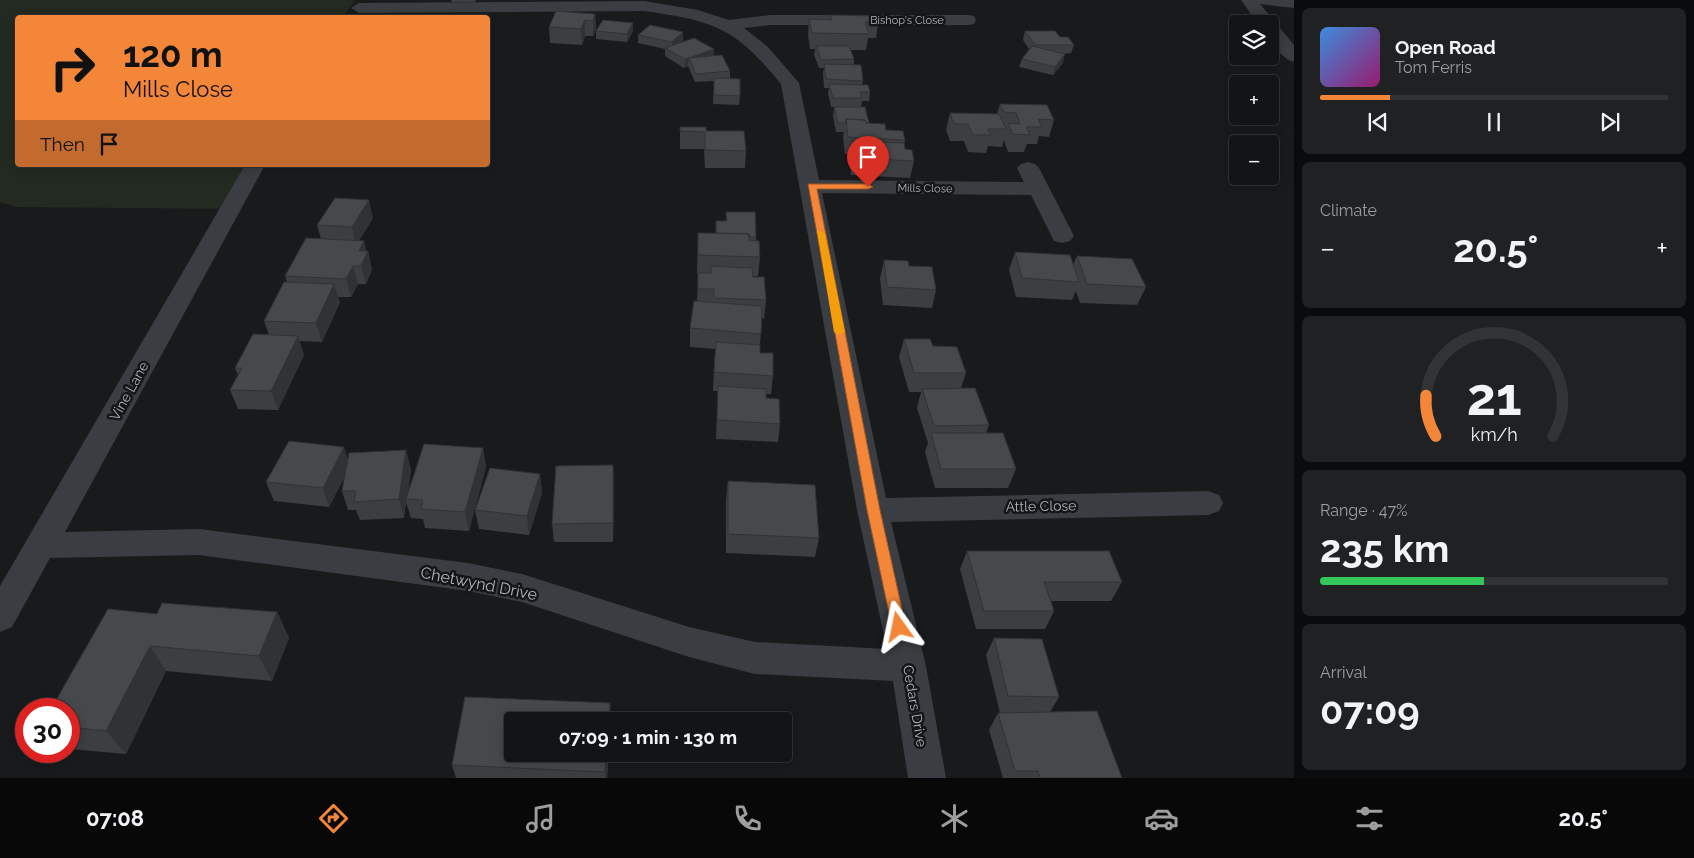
<!DOCTYPE html>
<html lang="en">
<head>
<meta charset="utf-8">
<style>
  :root { --surface:#131415; --page:#202122; --text:#f1f3f6; --muted:#9d9ea0; --line:#323334; --accent:#f4863a }
  body { margin:0; font-family:Raleway,sans-serif; background:var(--page); color:var(--text); height:100vh; display:flex; flex-direction:column; font-size:19px; white-space:nowrap }
  * { box-sizing:border-box; margin:0 }
  p { font-size:16px; color:var(--muted) }
  .icon { flex:none; width:28px; height:28px; fill:none; stroke:currentColor; stroke-width:2; stroke-linecap:round; stroke-linejoin:round }
  .map { position:relative; flex:1; overflow:hidden }
  .side { display:flex; flex-direction:column; gap:8px; padding:8px; background:#0a0b0c; width:400px }
  .side>* { flex:none }
  .banner { position:absolute; left:15px; top:15px; width:475px; height:152px; border-radius:5px; box-shadow:0 2px 12px #0003,0 0 0 1px var(--line); background:#f4863a; color:#111; overflow:hidden }
  .tools { position:absolute; left:1229px; top:15px; display:grid; gap:10px }
  .tools a { display:grid; place-items:center; width:50px; height:50px; border-radius:5px; background:var(--surface); box-shadow:0 2px 12px #0003,0 0 0 1px var(--line); font-size:25px }
  .speed { position:absolute; left:15px; top:698px; display:flex; gap:10px; font-size:25px; font-weight:700; text-align:center }
  .speed>* { display:grid; place-content:center; width:65px; height:65px; border-radius:50%; background:var(--surface); box-shadow:0 2px 12px #0003,0 0 0 1px var(--line); line-height:1 }
  .speed .limit { border:8px solid #d22; background:#fff; color:#111 }
  .pin { position:absolute; display:grid; place-items:center; width:42px; height:42px; color:#fff; margin:-51px -21px; border-radius:50% 50% 50% 0; rotate:-45deg; box-shadow:0 0 5px #0007 }
  .pin .icon { rotate:45deg }
  .me { position:absolute; width:55px; margin:-28px; rotate:348deg; stroke-linejoin:round; filter:drop-shadow(0 0 4px #0008) }
  .turn { display:flex; align-items:center; gap:18px; height:105px; padding:0 25px; font-size:22px }
  .turn .icon { width:65px; height:65px; stroke-width:2.5 }
  .turn b { display:block; font-size:35px; line-height:42px }
  .then { display:flex; align-items:center; height:48px; padding:0 25px; background:#0003; gap:10px; font-size:19px }
  .big { font-size:38px; font-weight:700; line-height:1.1 }
  .side .tile { flex:1; display:flex; flex-direction:column; justify-content:center; gap:8px; min-width:0; padding:0 18px; border-radius:8px; background:var(--page) }
  .side .dial { align-items:center; gap:0 }
  .dial svg { height:130px; overflow:visible; fill:none; stroke:var(--line); stroke-width:7; stroke-linecap:round; text-anchor:middle }
  .dial text { fill:var(--text); stroke:none }
  .song { display:flex; align-items:center; gap:15px }
  .cover { width:60px; height:60px; border-radius:8px; background:linear-gradient(135deg,hsl(210 70% 55%),hsl(320 70% 35%)) }
  .played { height:5px; border-radius:2px; background:linear-gradient(90deg,var(--accent) 20%,var(--line) 20%) }
  .keys { display:flex; justify-content:space-around; direction:ltr }
  .heat { display:flex; justify-content:space-between; align-items:center; font-size:28px; direction:ltr }
  .charge { height:8px; border-radius:4px; background:linear-gradient(90deg,#34c759 47%,var(--line) 0) }
  .trip { position:absolute; left:504px; top:712px; width:288px; height:50px; border-radius:5px; background:var(--surface); box-shadow:0 2px 12px #0003,0 0 0 1px var(--line); font-weight:700; line-height:50px; text-align:center }
  .menu { display:flex; height:80px; justify-content:space-around; align-items:center; background:#080808; color:var(--muted) }
  .menu .icon { width:35px; height:35px }
  .menu .on { color:var(--accent) }
  .menu b { font-size:22px; color:var(--text) }
  main { display:flex; flex:1; min-height:0 }
  .map>svg:first-child { display:block }
  .green { fill:#222a21 }
  .lines { fill:none; stroke-linecap:round; stroke-linejoin:round }
  .minor { fill:#3a3d41; fill-rule:evenodd }
  .wall { fill:#3c3e41 }
  .shaded-wall { fill:#313235 }
  .building { fill:#46484c; stroke:#313235 }
  .route { fill:#f4863a; stroke:#9f5726 }
  .slow { fill:#f59e0b }
  .labels { text-anchor:middle; stroke-width:5; stroke-linejoin:round; paint-order:stroke }
  .far-street-label { font-size:11px; fill:#acb5bb; stroke:#141517 }
  .street-label { font-size:14px; fill:#acb5bb; stroke:#141517 }
  .near-street-label { font-size:16px; fill:#acb5bb; stroke:#141517 }
</style>
</head>
<body>
<main>
<div class="map">
<svg width="1294" height="778" viewBox="0 0 1294 778">
  <rect width="100%" height="100%" fill="#191a1c"/>
  <path class="green" d="M0 0H355L343 17 18 18V165H255L230 209 17 207 0 202Z"/>
  <g class="lines">
    <path class="minor" d="M1241 0H1294V8L1260 4 1294 45V62C1278 58 1270 38 1270 24H1258Z
      M644 1 698 10 729 20 770 15H968L974 16 976 20 974 24 968 25H770L744 28 768 47 799 83 819 180 1024 182 1017 168 1021 164 1028 162 1035 164 1039 168 1074 236 1070 241 1062 243 1054 241 1031 195 822 193 886 498 1208 491 1219 495 1223 503 1219 511 1208 515 891 522 926 666 946 778H908L893 681 755 674 689 657 522 602 468 591 199 555 50 558 12 627 0 632V586L245 165H265L65 532 199 529 468 563 522 574 689 627 755 642 887 649 857 510 781 84C735 27 714 21 644 11L359 13 351 8 359 3Z"/>
  </g>
  <path class="wall" d="M451 0H476L475 2H452Z
    M595 14 596 29 593 36H585L582 45 550 43 549 27Z
    M830 15 878 23 876 38H868L866 50H851L854 59V65L863 81 862 85 870 92 869 101H862L861 107 869 123 886 130 905 140 904 144 905 149 914 161 910 178 851 175 850 158 851 155 845 154 843 136 844 132H836L833 116 834 107H831L828 93 829 88H824L823 72 824 68H819L814 55 815 49H810L808 35 809 19 830 20Z
    M596 31H633L627 42 596 39Z
    M1025 31 1074 45 1071 53 1063 54V63L1053 75 1019 67 1022 59 1029 49 1023 40Z
    M638 35 683 40 680 43 714 49V56L730 71V79L740 96 739 105 713 104 714 81 695 82 688 66 684 68 665 56V49L638 43Z
    M1000 104 1054 120 1049 137 1039 136 1037 144H1027L1024 152H1008L1004 140 1007 130 1002 147 988 146 986 153 968 152 964 141H950L946 130 950 113 997 114Z
    M680 127 706 131 746 151 745 168H705L704 149H680Z
    M726 212 756 237V241L760 257 758 276H753V277L766 300 764 319 762 318 760 344V353L773 376 771 394H766V398L780 424 778 442 716 439 718 391H713L715 349 690 347V328L697 302 698 274H697L698 233H716V221H726Z
    M373 218 359 241 367 251H368L372 270 366 284H358L351 297H338L340 302 322 342 299 341 304 355 278 410 238 409 230 390 238 375 235 368 269 335 264 321 287 282 285 276 321 239 317 225Z
    M1015 252 1073 265 1077 256 1146 287 1137 305 1080 303 1076 291 1072 300 1016 297 1009 270Z
    M884 260 936 290 932 308 883 305 880 278Z
    M904 339 933 346 966 373 961 388 989 425 986 433 1016 469 1008 488H935L925 452 928 443 917 408 921 392H909L899 357Z
    M483 448 486 467 469 531 425 528 423 519 411 518 406 502 404 518 360 520 356 510H348L342 491 345 476 329 507 274 501 266 482 348 460 411 469 408 493Z
    M613 465 614 484 613 542H554L552 524Z
    M540 474 542 493 529 535 479 529 475 510Z
    M728 481 819 538 815 557 726 553V500Z
    M967 551 1122 582 1111 601H1051L1054 611 1045 629H976L960 569Z
    M277 612 289 638 272 681 166 671 126 754 69 749V709L157 614Z
    M994 638 1059 697 1050 712 1122 778H1003L989 730 998 713H1000L986 655Z
    M465 697 610 703 611 721H512V754H609L607 778H456L452 765Z"/>
  <path class="shaded-wall" d="M595 14 596 29 593 36V21Z
    M585 20V36L582 45 581 29Z
    M633 23V31L627 42V34Z
    M683 32V40L672 51V42Z
    M714 49V57L689 58Z
    M1065 54 1063 63 1053 75 1055 67Z
    M689 58 688 66 684 68 685 59Z
    M369 200 373 218 356 245 352 227Z
    M364 241 367 253 368 251 372 270 366 284 361 266 359 251Z
    M353 266 358 284 351 297 346 279Z
    M334 284 340 302 322 342 316 323Z
    M298 336 304 355 278 410 271 391Z
    M344 447 350 466 329 507 323 488Z
    M483 448 486 467 469 531 465 512Z
    M406 450 411 469 407 499H406V502L404 518 399 499Z
    M613 465 614 484 613 542Z
    M540 474 542 493 529 535 527 516Z
    M277 612 289 638 272 681 259 656Z
    M150 646 166 671 126 754 106 731Z
    M610 703 611 721H609Z
    M606 754H609L607 778H605V772Z"/>
  <path class="building" d="M556 11 595 14 593 21 585 20 581 29 549 27Z
    M830 15 876 16 878 23 865 22 869 34 812 33 809 19 832 20Z
    M603 20 633 23 627 34 596 31Z
    M650 25 683 32 672 42 638 35Z
    M1025 31H1055L1060 37H1068L1074 45H1035Z
    M694 38 714 49 689 58 722 55 730 71 696 74 689 58 685 59 665 48Z
    M816 46H849L854 59 821 60Z
    M1032 46 1065 54 1055 67 1022 59Z
    M824 64 861 65 863 81 826 79Z
    M714 78 740 79V96L714 95Z
    M829 84 868 85 870 92H860L862 98H833Z
    M1000 104 1047 105 1054 120 1038 119 1042 127H1026L1030 135 1013 134 1008 123 1020 124 1016 113 1004 112Z
    M834 107H865L869 123H866L865 120 846 119 845 123H838Z
    M950 113 999 114 1006 129H988L991 135H973L968 124H954Z
    M846 119 865 120 866 123 885 124 886 130 903 131 905 140 848 137Z
    M680 127H706V131H744L746 151 705 150V132L680 131Z
    M853 141 904 143 905 149 912 150 914 161 854 158Z
    M335 198 369 200 352 227 317 225Z
    M726 212H755L756 237H749V234L716 233V221H727Z
    M698 233 749 234V240L759 241 760 257 698 255Z
    M306 238 364 241 359 251H368L361 266H353L346 279 285 276Z
    M1015 252 1070 255 1079 282 1022 278Z
    M1077 256 1132 259 1146 287 1087 284Z
    M884 260 908 261 909 266 932 267 936 290 887 287Z
    M711 266 752 268 753 277H764L766 300 714 298V289H698V273H711Z
    M284 282 334 284 316 323 264 321Z
    M694 301 762 306 761 334 690 328Z
    M253 334 298 336 271 391 230 390 242 368H235Z
    M904 339H930L933 346 957 347 966 373H914Z
    M716 342 760 345V353H773V376L714 372Z
    M718 386 766 389V398L779 399 780 424 717 420Z
    M975 388 989 425 934 426 922 389Z
    M931 433H1003L1016 469H941Z
    M289 441 344 447 323 488 266 482Z
    M424 444 483 448 465 512 421 509 423 500 406 499Z
    M406 450 399 499 354 502 356 491H342L349 453Z
    M613 465V523L552 524 556 466Z
    M490 468 540 474 527 516 475 510Z
    M728 481 815 485 819 538 728 534Z
    M967 551H1109L1122 582H1044L1054 611H984Z
    M162 603 277 612 259 656 150 646 106 731 69 727V709H51L108 609 157 614Z
    M994 638 1042 639 1059 697 1008 696Z
    M465 697 610 703 609 721H512V754H606L605 772 452 765Z
    M1097 711 1122 778H1040L1038 771H1015L998 713Z"/>
  <path class="route" d="M808 184H868L873 187 868 189H817L880 510 906 627 904 631 899 633 894 631 892 627 867 510Z"/>
  <path class="slow" d="M817 230 825 233 845 332 839 335 834 332Z"/>
  <g class="labels">
    <g class="far-street-label">
      <text x="907" y="24">Bishop's Close</text>
      <text transform="translate(925 188) rotate(1)" y="4">Mills Close</text>
    </g>
    <g class="street-label">
      <text transform="translate(129 391) rotate(-61)" y="5">Vine Lane</text>
      <text transform="translate(1041 506) rotate(-1)" y="5">Attle Close</text>
      <text transform="translate(915 706) rotate(80)" y="5">Cedars Drive</text>
    </g>
    <g class="near-street-label">
      <text transform="translate(479 583) rotate(11)" y="6">Chetwynd Drive</text>
    </g>
  </g>
</svg>
<div class="tools">
<a><svg class="icon" aria-label="layers" viewBox="0 0 24 24"><path d="M12 4l9 5-9 5-9-5zM3 14l9 5 9-5"/></svg></a>
<a>+</a>
<a>−</a>
</div>
<div class="speed"><div class="limit">30</div></div>
<div class="pin" style="left:868px;top:187px;background:#d93025"><svg class="icon" aria-label="arrive" viewBox="0 0 24 24"><path d="M6 21V4h12l-3 4 3 4H6"/></svg></div>
<svg class="me" style="left:899px;top:627px" viewBox="-20 -20 40 40"><path d="M0-17L14 15 0 8-14 15z" fill="#f4863a" stroke="#fff" stroke-width="4"/></svg>
<div class="trip">07:09 · 1 min · 130 m</div>
<div class="banner">
<div class="turn"><svg class="icon" aria-label="right" viewBox="0 0 24 24"><path d="M7 20v-9h11M14 6l5 5-5 5"/></svg><div><b>120 m</b>Mills Close</div></div>
<div class="then">Then<svg class="icon" aria-label="arrive" viewBox="0 0 24 24"><path d="M6 21V4h12l-3 4 3 4H6"/></svg></div>
</div>
</div>
<section class="side">
<div class="tile">
<div class="song"><i class="cover"></i><div><b>Open Road</b><p>Tom Ferris</p></div></div>
<div class="played"></div>
<div class="keys"><svg class="icon" aria-label="previous" viewBox="0 0 24 24"><path d="M18 5L8 12l10 7zM5 5v14"/></svg><svg class="icon" aria-label="pause" viewBox="0 0 24 24"><path d="M8 5v14M16 5v14"/></svg><svg class="icon" aria-label="next" viewBox="0 0 24 24"><path d="M6 5l10 7-10 7zM19 5v14"/></svg></div>
</div>
<div class="tile"><p>Climate</p>
<div class="heat"><a>−</a><b class="big">20.5°</b><a>+</a></div>
</div>
<div class="tile dial"><svg viewBox="0 0 100 80">
<path d="M14 69A42 42 0 1 1 86 69"/>
<path d="M14 69A42 42 0 0 1 8 44" stroke="#f4863a"/>
<text x="50" y="56" font-size="32" font-weight="700">21</text>
<text x="50" y="72" font-size="11">km/h</text>
</svg></div>
<div class="tile"><p>Range · 47%</p><b class="big">235 km</b><div class="charge"></div></div>
<div class="tile"><p>Arrival</p><b class="big">07:09</b></div>
</section>
</main>
<nav class="menu">
<b>07:08</b>
<svg class="icon on" aria-label="directions" viewBox="0 0 24 24"><path d="M12 3l9 9-9 9-9-9zM9 14v-3h6M13 9l2 2-2 2"/></svg>
<svg class="icon" aria-label="music" viewBox="0 0 24 24"><path d="M9 18V5l10-2v13"/><circle cx="6" cy="18" r="3"/><circle cx="16" cy="16" r="3"/></svg>
<svg class="icon" aria-label="phone" viewBox="0 0 24 24"><path d="M5 4h4l2 5-3 2q2 4 5 5l2-3 5 2v4C11 20 4 13 5 4z"/></svg>
<svg class="icon" aria-label="climate" viewBox="0 0 24 24"><path d="M12 3v18M4 7l16 10M4 17L20 7"/></svg>
<svg class="icon" aria-label="car" viewBox="0 0 24 24"><path d="M5 17H2v-5l4-1 3-4h7l3 4 3 1v5h-3M9 17h6M6 11h13"/><circle cx="7" cy="17" r="2"/><circle cx="17" cy="17" r="2"/></svg>
<svg class="icon" aria-label="filters" viewBox="0 0 24 24"><path d="M4 7h16M4 17h16"/><circle cx="9" cy="7" r="2"/><circle cx="15" cy="17" r="2"/></svg>
<b>20.5°</b>
</nav>
</body>
</html>
